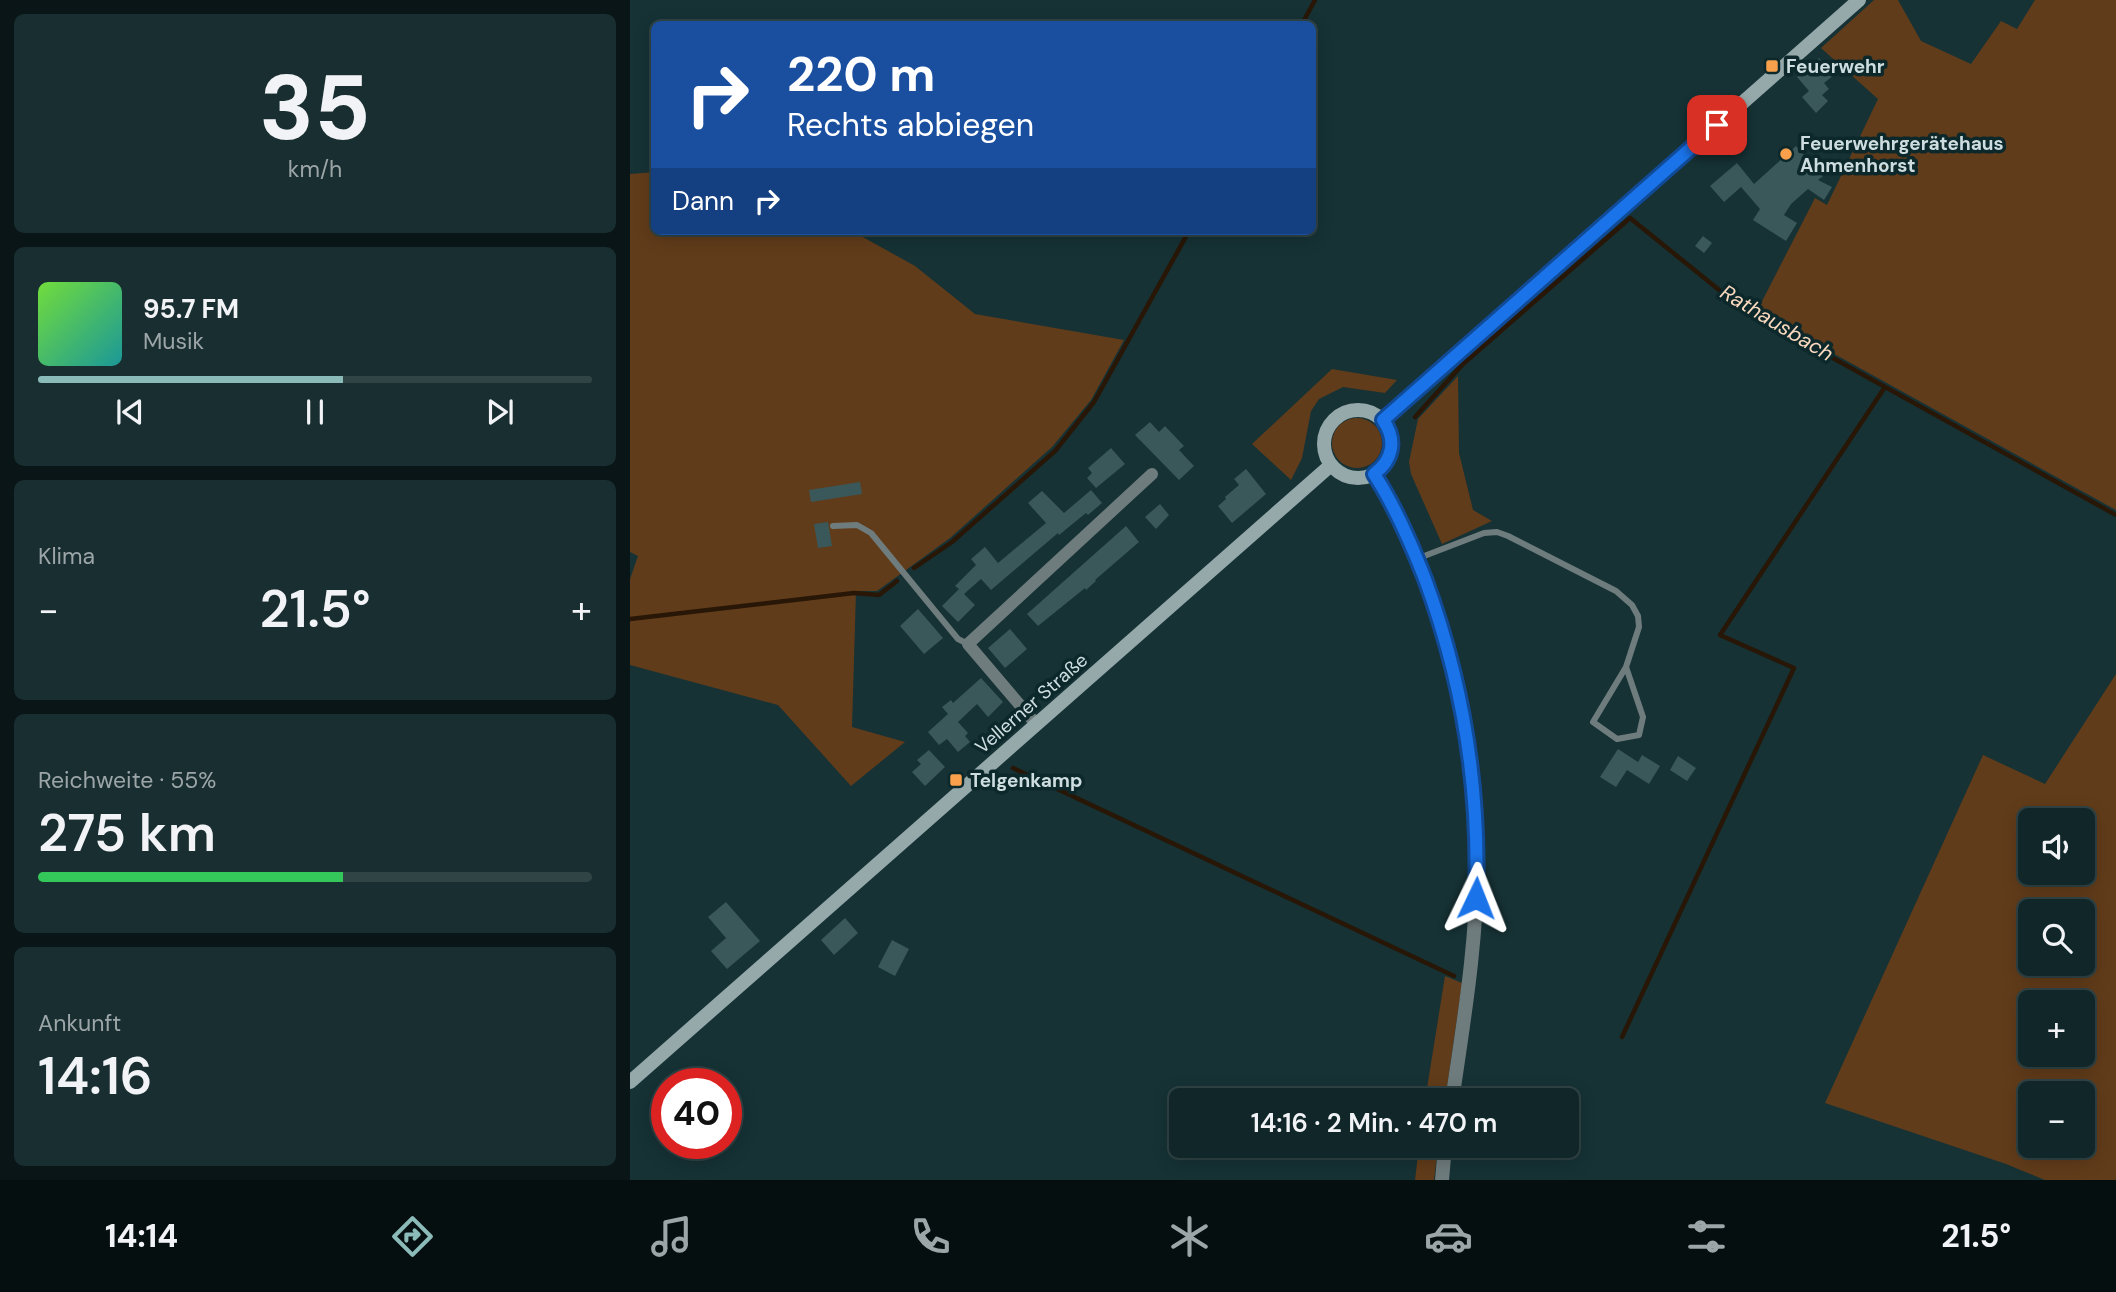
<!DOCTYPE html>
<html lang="de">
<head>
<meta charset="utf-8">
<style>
  :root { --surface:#102628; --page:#192e30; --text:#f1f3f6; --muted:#9ca5a8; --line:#304345; --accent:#8bbbb9 }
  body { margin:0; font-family:"DM Sans",sans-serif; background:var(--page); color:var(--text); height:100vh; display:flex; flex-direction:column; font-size:26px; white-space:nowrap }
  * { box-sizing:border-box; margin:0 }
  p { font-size:23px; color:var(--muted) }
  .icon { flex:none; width:38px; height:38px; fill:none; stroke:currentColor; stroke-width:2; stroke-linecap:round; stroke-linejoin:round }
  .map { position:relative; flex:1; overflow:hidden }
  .details { display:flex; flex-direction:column; gap:14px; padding:14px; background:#091516; width:630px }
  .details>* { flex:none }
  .banner { position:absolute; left:21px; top:21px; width:665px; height:214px; border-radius:10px; box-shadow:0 4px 18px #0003,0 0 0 2px var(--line); background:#1a4fa0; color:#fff; overflow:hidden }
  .buttons { position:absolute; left:1388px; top:808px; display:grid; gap:14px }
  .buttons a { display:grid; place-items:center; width:77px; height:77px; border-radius:10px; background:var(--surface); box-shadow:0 4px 18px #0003,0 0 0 2px var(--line); font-size:35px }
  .speed { position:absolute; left:21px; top:1068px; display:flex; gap:14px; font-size:35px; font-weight:700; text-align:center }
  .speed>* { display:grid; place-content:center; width:91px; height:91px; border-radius:50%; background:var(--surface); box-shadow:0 4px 18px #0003,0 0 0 2px var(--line); line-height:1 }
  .speed .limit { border:10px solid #d22; background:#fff; color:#111 }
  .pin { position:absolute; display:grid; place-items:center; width:60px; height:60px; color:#fff; margin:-30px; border-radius:14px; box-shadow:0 4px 10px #0006 }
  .me { position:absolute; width:77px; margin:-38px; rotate:2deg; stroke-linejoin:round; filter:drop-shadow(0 0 5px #0008) }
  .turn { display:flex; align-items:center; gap:24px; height:147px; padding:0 21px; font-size:32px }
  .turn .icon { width:91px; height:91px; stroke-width:2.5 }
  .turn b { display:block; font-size:49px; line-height:60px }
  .then { display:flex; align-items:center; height:66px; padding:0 21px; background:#0003; gap:14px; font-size:26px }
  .big { font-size:52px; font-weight:600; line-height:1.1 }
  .details .widget { flex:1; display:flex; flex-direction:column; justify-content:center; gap:10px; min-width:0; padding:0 24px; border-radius:10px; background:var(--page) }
  .details .dial { align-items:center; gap:0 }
  .dial b { font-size:91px; line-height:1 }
  .song { display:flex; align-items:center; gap:21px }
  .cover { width:84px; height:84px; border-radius:10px; background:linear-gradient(135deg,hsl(100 70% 55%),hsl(180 70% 35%)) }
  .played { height:7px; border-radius:4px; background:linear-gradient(90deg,var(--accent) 55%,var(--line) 55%) }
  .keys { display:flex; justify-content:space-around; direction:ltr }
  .heat { display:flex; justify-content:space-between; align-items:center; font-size:38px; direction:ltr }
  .charge { height:10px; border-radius:5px; background:linear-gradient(90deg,#34c759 55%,var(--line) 0) }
  .trip { position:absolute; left:539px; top:1088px; width:410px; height:70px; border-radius:10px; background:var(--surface); box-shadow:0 4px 18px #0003,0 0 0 2px var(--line); font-weight:600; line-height:70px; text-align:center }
  .tabs { display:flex; height:112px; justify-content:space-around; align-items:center; background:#060f10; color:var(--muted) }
  .tabs .icon { width:49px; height:49px }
  .tabs .selected { color:var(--accent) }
  .tabs b { font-size:32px; color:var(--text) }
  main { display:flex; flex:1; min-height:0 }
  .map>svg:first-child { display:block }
  .green { fill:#613c1a; fill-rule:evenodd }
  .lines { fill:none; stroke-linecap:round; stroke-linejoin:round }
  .stream { stroke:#281606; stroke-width:4.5 }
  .building { fill:#3a575a }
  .service { stroke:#6f7c7e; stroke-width:6 }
  .minor { stroke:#6f7c7e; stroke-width:12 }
  .tertiary { stroke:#6f7c7e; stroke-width:14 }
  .secondary { stroke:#95a9ab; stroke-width:14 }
  .route-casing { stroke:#114b97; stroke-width:18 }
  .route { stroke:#1a73e8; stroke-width:12 }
  .poi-dot { fill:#f8a04b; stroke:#0c282b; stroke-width:2.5 }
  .labels { text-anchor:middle; stroke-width:7; stroke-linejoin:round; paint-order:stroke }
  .poi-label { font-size:19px; font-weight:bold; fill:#cedee0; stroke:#0c282b; text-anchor:start }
  .street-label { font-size:19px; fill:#cedee0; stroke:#0c282b }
  .water-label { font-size:21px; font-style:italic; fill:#fad9be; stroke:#0c282b }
</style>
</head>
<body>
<main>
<section class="details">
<div class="widget dial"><b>35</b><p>km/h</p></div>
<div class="widget">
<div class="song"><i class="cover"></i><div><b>95.7 FM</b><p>Musik</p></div></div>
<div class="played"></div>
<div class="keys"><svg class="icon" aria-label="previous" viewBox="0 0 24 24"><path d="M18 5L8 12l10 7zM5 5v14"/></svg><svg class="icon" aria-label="pause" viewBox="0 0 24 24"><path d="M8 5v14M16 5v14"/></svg><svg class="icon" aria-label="next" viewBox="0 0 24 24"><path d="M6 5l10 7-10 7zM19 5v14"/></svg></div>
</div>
<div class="widget"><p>Klima</p>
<div class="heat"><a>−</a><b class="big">21.5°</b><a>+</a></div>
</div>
<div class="widget"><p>Reichweite · 55%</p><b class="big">275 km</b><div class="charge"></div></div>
<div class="widget"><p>Ankunft</p><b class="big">14:16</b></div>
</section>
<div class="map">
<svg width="1486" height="1180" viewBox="0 0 1486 1180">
  <rect width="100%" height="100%" fill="#163235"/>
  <path class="green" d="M1244 0H1268L1291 41 1341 64 1371 21 1387 29 1405 0H1486V510L1127 311 1185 198 1197 205 1248 99 1191 48Z
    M24 172V231H222L285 266 345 314 494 340 461 400 422 447 320 538 247 591H226L222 727 275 742 221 786 148 705 0 665V579L8 556 0 552V174Z
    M702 369 767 380 755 393 713 387 689 399 681 411 672 458 661 480 622 444Z
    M828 376 829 453 843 510 862 521 812 544 781 474 779 462 788 419Z
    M702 443a25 25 0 1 1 50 0a25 25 0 1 1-50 0Z
    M1486 674V1180H1415L1376 1164 1195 1103 1353 755 1415 784ZM1400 821H1452V873H1400ZM1400 912H1452V964H1400ZM1400 1003H1452V1055H1400ZM1400 1094H1452V1146H1400Z
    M815 976 832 983 815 1101H795Z
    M789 1146H808L804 1180H785Z"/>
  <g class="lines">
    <path class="stream" d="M672 24 685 0
      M785 417 833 364 1000 218 1109 306 1486 515
      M284 568 322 542 425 451 464 402 559 231
      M0 619 224 593 249 595 267 581
      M383 768 824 976
      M992 1037 1164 668 1090 635 1255 387"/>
  </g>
  <path class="building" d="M1189 58 1204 75 1194 83 1199 89 1192 95 1198 101 1186 113 1172 97 1179 91 1167 77Z
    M1166 146 1193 176 1188 180 1202 187 1194 200 1178 189 1161 204 1154 215 1167 223 1156 241 1123 220 1130 209 1111 187 1094 202 1080 186 1107 163 1124 184Z
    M1073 236 1082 243 1074 253 1065 246Z
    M520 422 529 432 535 426 554 446 549 450 564 466 549 480 505 435Z
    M481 448 495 464 466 488 457 478 462 473 458 468Z
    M616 469 636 494 602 523 588 506 596 499 595 497 609 485 604 479Z
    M230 482 232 494 181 502 179 490Z
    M461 490 472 503 458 515 456 513 429 535 428 533 361 590 351 579 334 594 345 605 328 622 312 606 329 589 325 586 346 565 341 559 355 547 368 563 416 523 398 503 412 491 434 513Z
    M530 504 539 515 526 529 515 517Z
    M198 522 202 546 188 548 184 524Z
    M496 526 509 542 465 580 466 581 456 590 455 588 408 626 397 614Z
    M288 609 313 638 294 654 270 626Z
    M380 629 397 649 375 668 358 648Z
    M351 678 373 702 358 717 347 704 328 722 338 733 335 736 340 742 328 752 317 739 309 745 298 732 318 714 312 707 321 700 323 703Z
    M988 749 1008 762 1012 755 1030 766 1019 784 997 770 986 787 970 777Z
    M299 750 315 767 295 786 282 772 291 764 287 760Z
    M1048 756 1066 768 1057 781 1040 770Z
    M96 902 130 941 97 969 81 951 96 938 78 917Z
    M215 918 228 933 204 955 191 940Z
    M262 940 279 949 265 976 248 967Z"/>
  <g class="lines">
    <path class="service" d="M203 526 227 525 241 533 328 639 338 644
      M789 558 854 533 867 532 878 536 986 591 1002 605 1008 616 1009 627 996 667 1013 717 1009 735 987 739 963 722 996 667"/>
    <path class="minor" d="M406 724 338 644 522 474"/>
    <path class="tertiary" d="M744 474C809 573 847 735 847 853 848 937 834 1019 822 1101
      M812 1180 815 1146"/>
    <path class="secondary" d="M694 444a34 34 0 1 1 68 0a34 34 0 1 1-68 0Z
      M753 420 1229 0
      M0 1082 701 465"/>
  </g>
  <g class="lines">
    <defs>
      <path id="route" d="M846 898C850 790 833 682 795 579 781 543 765 506 744 474 763 460 767 440 753 420L1087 125"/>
    </defs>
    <use href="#route" class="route-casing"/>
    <use href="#route" class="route"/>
  </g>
  <g class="poi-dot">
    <rect x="1135" y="59" width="14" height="14" rx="3.5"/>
    <circle cx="1156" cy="154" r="7"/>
    <rect x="319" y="773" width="14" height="14" rx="3.5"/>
  </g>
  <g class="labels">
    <g class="poi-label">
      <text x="1156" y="73">Feuerwehr</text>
      <text x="1170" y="150">Feuerwehrgerätehaus<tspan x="1170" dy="22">Ahmenhorst</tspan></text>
      <text x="340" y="787">Telgenkamp</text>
    </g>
    <g class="street-label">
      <text transform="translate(401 703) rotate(-41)" y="7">Vellerner Straße</text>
    </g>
    <g class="water-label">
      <text transform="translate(1147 323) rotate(31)" y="7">Rathausbach</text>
    </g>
  </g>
</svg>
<div class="buttons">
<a><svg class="icon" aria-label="sound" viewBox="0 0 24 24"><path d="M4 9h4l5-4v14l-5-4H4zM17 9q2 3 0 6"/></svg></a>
<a><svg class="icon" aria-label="search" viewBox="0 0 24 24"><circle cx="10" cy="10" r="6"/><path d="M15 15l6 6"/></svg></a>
<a>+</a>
<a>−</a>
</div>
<div class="speed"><div class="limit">40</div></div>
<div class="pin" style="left:1087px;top:125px;background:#d93025"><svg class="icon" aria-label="arrive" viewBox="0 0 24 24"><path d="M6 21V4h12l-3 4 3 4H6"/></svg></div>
<svg class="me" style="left:846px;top:898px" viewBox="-20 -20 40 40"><path d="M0-17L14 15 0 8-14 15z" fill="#1a73e8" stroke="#fff" stroke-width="4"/></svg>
<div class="trip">14:16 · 2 Min. · 470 m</div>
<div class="banner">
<div class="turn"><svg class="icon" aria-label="right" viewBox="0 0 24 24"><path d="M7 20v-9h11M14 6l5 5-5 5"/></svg><div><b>220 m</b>Rechts abbiegen</div></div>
<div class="then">Dann<svg class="icon" aria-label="right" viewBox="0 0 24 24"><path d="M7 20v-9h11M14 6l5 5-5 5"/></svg></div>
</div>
</div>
</main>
<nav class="tabs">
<b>14:14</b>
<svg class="icon selected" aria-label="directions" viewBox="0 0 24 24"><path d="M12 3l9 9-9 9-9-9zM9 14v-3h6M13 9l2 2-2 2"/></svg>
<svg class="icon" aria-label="music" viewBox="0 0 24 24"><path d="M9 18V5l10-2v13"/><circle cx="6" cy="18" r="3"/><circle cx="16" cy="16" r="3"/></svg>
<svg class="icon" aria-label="phone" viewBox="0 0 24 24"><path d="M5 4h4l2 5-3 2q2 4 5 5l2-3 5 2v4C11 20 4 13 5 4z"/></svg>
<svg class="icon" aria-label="climate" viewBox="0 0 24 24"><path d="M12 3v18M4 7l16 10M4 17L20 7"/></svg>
<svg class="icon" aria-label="car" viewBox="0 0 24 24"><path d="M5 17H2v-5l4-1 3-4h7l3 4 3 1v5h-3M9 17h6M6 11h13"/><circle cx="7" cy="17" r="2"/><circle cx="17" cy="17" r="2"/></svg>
<svg class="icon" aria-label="filters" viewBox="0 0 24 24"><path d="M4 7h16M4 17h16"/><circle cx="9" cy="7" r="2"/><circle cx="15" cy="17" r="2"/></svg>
<b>21.5°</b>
</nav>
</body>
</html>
